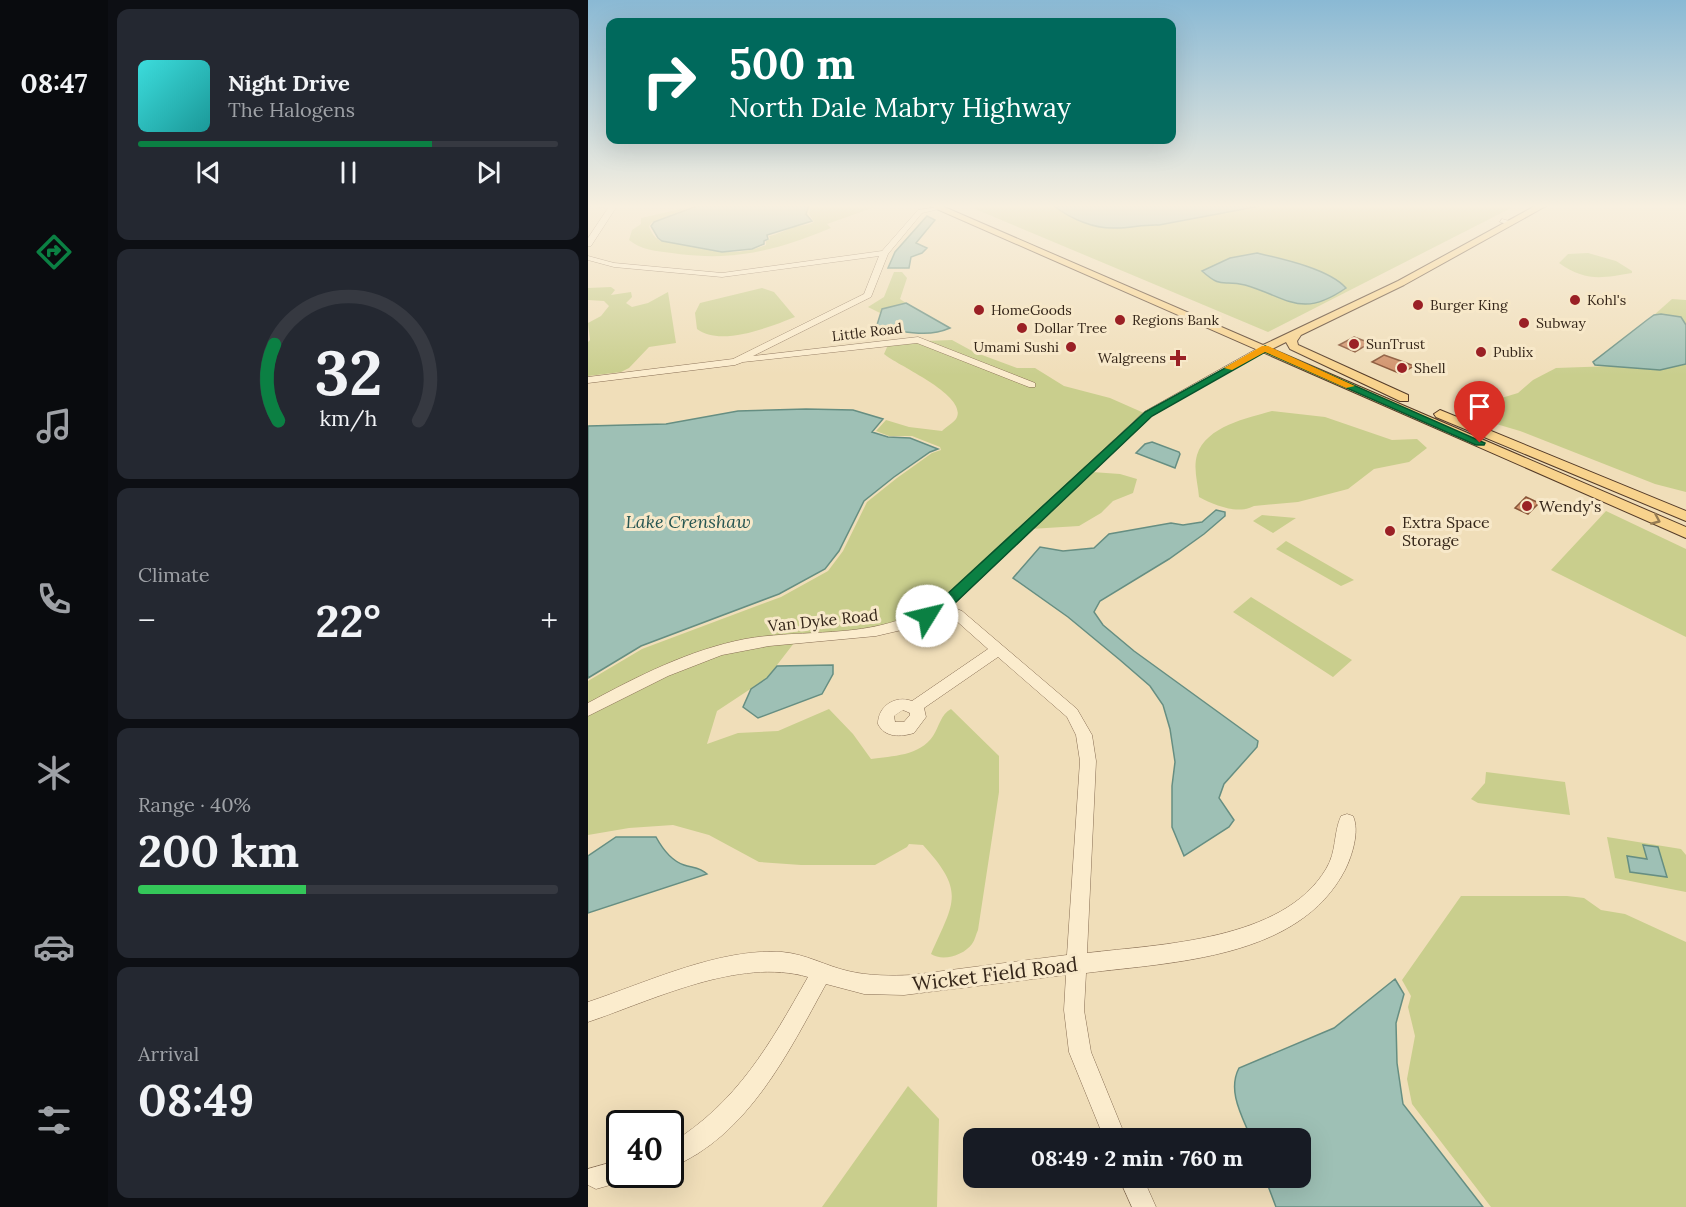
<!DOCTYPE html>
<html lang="en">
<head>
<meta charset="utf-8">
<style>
  :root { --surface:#171b24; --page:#242831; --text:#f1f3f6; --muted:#9ea1a6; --line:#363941; --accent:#0b8043 }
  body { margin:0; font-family:Lora,serif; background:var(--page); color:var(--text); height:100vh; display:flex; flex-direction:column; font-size:22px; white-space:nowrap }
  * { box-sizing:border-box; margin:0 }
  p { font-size:20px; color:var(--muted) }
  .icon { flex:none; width:33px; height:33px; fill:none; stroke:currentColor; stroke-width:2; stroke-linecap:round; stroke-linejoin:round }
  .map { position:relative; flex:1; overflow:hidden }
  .sheet { display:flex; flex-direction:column; gap:9px; padding:9px; background:#0d0f14; width:480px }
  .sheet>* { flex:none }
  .top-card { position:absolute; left:18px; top:18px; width:570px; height:126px; border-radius:12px; box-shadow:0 6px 24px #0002; background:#00695c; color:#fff; overflow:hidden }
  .speed { position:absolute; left:18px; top:1110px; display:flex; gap:12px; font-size:30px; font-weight:700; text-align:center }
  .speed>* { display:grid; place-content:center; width:78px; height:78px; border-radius:50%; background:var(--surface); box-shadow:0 6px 24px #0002; line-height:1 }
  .speed .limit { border:3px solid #111; border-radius:9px; background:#fff; color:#111 }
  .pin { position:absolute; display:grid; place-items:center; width:51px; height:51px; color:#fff; margin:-62px -26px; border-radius:50% 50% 50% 0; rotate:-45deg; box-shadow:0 0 6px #0007 }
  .pin .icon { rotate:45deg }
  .me { position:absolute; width:66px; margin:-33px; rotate:54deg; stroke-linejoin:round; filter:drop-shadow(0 0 4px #0008) }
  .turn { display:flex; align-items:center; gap:21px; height:126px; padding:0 24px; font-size:27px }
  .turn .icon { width:78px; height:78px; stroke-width:2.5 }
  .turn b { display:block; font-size:42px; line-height:51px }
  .big { font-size:45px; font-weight:700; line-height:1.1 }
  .sheet .widget { flex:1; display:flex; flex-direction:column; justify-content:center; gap:9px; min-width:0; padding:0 21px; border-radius:12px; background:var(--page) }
  .sheet .dial { align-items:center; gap:0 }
  .dial svg { height:156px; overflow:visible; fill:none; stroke:var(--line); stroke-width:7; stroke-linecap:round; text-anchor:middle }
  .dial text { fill:var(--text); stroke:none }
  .song { display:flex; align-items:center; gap:18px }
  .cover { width:72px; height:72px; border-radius:9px; background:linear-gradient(135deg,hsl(180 70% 55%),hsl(180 70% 35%)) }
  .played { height:6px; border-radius:3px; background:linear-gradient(90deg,var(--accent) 70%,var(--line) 70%) }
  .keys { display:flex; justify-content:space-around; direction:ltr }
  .heat { display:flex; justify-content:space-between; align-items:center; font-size:33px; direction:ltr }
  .charge { height:9px; border-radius:4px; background:linear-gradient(90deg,#34c759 40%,var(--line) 0) }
  .trip { position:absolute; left:375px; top:1128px; width:348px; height:60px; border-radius:12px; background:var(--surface); box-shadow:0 6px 24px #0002; font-weight:700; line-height:60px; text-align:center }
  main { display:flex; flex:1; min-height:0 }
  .tabs { display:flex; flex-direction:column; width:108px; justify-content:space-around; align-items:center; background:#090b0e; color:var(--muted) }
  .tabs .icon { width:42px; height:42px }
  .tabs .on { color:var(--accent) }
  .tabs b { font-size:27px; color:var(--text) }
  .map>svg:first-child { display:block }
  .green { fill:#c9ce8d }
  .water { fill:#9ec0b5; stroke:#668e82; stroke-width:1.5 }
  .building { fill:#d1936d; stroke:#885538; stroke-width:1.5 }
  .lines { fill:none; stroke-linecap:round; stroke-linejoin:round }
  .minor-casing { stroke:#876d53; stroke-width:1 }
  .major-casing { stroke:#543b28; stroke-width:2 }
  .minor { fill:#fbeccd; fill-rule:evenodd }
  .major { fill:#f8d38d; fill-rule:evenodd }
  .oneway { stroke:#967c53 }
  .route { fill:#0b8043; stroke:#07532c; stroke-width:1.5 }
  .slow { fill:#f59e0b }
  .poi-dot { fill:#9a2025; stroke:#f7e8c9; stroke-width:2 }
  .labels { text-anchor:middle; stroke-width:6; stroke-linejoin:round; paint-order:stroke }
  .far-poi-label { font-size:14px; fill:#352619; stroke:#f7e8c9; text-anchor:start }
  .far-street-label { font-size:14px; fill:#352619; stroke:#f7e8c9 }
  .poi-label { font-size:16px; fill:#352619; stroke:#f7e8c9; text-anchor:start }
  .street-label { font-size:16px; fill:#352619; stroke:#f7e8c9 }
  .water-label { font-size:18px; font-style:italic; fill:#275652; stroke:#f7e8c9 }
  .near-street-label { font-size:20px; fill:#352619; stroke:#f7e8c9 }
</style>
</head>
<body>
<main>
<nav class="tabs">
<b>08:47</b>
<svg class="icon on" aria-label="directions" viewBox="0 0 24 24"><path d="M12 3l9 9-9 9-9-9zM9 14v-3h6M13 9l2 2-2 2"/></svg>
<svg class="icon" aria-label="music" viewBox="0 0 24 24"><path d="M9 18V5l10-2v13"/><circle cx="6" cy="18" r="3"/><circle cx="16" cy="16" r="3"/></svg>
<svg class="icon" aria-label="phone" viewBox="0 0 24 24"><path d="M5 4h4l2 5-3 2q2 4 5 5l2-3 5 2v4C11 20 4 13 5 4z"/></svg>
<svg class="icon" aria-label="climate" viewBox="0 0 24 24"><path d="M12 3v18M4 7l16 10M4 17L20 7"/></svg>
<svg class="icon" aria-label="car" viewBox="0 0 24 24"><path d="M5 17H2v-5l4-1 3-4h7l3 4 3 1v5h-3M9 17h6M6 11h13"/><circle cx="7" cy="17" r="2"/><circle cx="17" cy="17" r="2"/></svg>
<svg class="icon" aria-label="filters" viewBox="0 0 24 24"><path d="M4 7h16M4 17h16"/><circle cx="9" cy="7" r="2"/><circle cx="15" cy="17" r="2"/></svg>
</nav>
<section class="sheet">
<div class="widget">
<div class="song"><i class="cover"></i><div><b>Night Drive</b><p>The Halogens</p></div></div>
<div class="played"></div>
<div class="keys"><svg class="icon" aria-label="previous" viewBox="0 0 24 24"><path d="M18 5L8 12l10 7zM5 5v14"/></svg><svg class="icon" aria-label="pause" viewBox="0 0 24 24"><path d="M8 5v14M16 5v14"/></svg><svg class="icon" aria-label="next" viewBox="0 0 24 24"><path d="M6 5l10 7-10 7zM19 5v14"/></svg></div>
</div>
<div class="widget dial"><svg viewBox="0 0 100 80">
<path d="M14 69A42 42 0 1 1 86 69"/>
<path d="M14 69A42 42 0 0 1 12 30" stroke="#0b8043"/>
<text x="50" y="56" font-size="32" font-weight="700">32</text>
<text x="50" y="72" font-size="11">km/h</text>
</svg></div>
<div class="widget"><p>Climate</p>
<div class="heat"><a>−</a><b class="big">22°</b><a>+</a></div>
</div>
<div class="widget"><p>Range · 40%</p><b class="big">200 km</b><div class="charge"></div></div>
<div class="widget"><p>Arrival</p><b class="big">08:49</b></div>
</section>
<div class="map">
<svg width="1098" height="1207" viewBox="0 0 1098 1207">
  <rect width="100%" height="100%" fill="#f0deb9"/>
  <path class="green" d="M106 206 64 222 61 226C62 231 67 238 71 240 76 243 84 242 89 243 119 250 148 258 178 245V241L182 239 181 236C191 234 197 230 206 227 214 225 219 226 226 222L221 214 223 206H290L239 224 243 228C186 251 146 262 84 253 68 251 53 250 41 240L44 230 53 224V218Z
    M380 206H927L680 332Z
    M1000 253 1028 261 1044 271V273C1014 278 998 282 971 263L980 254Z
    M306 272H314L319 278 312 299 318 303 294 309 292 313 280 307 296 297Z
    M23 287 27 290 23 295 43 292 44 297 38 303 44 307 60 303 80 292 88 343 61 347 41 368 33 372 0 376V342L2 340 0 323 13 316 21 306 16 301 0 300V288Z
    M174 288 186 292 207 317C182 327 132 347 109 329L107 313 112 303Z
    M1084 299 1098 300V325L1093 317 1066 315Z
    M364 340 386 352 429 368H447L476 386 522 398 556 413 347 606 298 627 157 640 0 706V681L54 649 193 597 240 571 255 551 279 502 309 478 344 453 353 450 352 447 324 436H301L288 431 298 420 321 427 354 431C358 427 365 423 368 419 382 396 310 366 296 354L300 345 329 342 444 387 448 385 337 341Z
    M1098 364V492L1067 484 932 431 888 418 873 411 871 405 900 402 930 393 945 380 968 368 1025 366 1072 370Z
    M684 411 737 417 804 440 829 439 839 448 821 462 786 469 760 489 710 502 666 506C650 515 626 505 611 497 610 483 605 469 609 455 618 426 660 418 684 411Z
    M504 472 532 474 549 479 545 493 525 501 513 513 491 526 442 529Z
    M1018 511 1098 549V637L963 570Z
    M674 515 708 518 685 533 665 521Z
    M698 541 766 580 753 586 688 549Z
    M663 597 764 660 745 677 645 612Z
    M206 643 179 678 129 711 119 744 150 733 190 731 241 709 265 734 283 759C304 756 332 756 345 736 351 727 353 714 363 709L411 756V792L390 930C388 934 387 940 384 944 376 955 355 962 343 954 366 902 378 892 335 845L321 844 319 847 287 865H213L171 862 121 835 85 825 41 828 0 835V715L108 661 156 648Z
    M898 772 977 782 982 815 890 803 883 799 897 783Z
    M1019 837 1093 849 1098 855V892L1027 878Z
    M873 896H979L996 898 1013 910 1037 914 1098 942V1207H903L824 1104 819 1079 827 1036 820 1007 823 996 814 980Z
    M320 1086 351 1119 349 1207H234Z"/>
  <path class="water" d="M109 206H221L218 214 224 221 179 235 180 239 176 241V244L164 249 134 252 74 241 70 238 63 226 66 222Z
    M466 206H672L571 225C556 224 543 228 528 228 506 229 483 219 466 206Z
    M339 216 347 220 328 243 339 248 334 253 323 257 321 268H300L307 252Z
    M669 253C695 259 741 269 758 288 713 319 701 298 657 285 634 279 635 290 614 271L642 258Z
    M318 303 362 328C337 339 315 330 288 328L294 309Z
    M1073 314 1093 317 1098 325V364L1072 370 1007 365 1005 362 1059 320 1066 315Z
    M218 409 265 410 295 419 284 432 300 437 322 438 350 449 342 452 306 477 276 501 251 551 237 569 191 594 53 646 0 678V426L78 424 150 411Z
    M564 442 591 452 592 454 587 468 548 453 557 444Z
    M628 510 637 512V516L616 534 581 559 512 601 506 612 515 625 546 651 670 741 669 747 636 784 631 798 646 820 641 827 596 856 584 827V786L587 762 582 729 575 705 562 686 532 660 480 617 425 578 452 547 475 551 506 548 521 534 583 523 595 525 614 522Z
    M245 665V674L234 694 170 718 155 707 163 689 179 678 189 666Z
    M28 837H68C74 848 84 861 96 865 105 868 112 867 119 874L0 913V856Z
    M1055 845 1070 847 1079 877 1042 872 1039 856 1059 859Z
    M807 979 816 994 808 1023 809 1063 815 1104 895 1207H688L677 1178H712V1138H663C654 1116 639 1091 651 1068L746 1028Z"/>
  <path class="building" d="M766 337 782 343 767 352 751 345Z
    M796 355 813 361 826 366 813 374 784 362Z
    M938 497 951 503 940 514 927 508Z"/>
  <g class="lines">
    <defs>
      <path id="minor" d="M0 206H29L3 246H0V238L20 208Z
        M351 207V209L334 213 300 254 283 297 165 356 330 337 447 383V387H441L329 343 155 362 147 365 0 383V377L145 359 276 294 291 256 134 277 26 267 0 260V256L26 263 134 273 294 251 330 210Z
        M914 219 925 222 926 223 923 225 912 222Z
        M674 346 682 348 564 416 366 604 343 619 318 629 288 636 181 646 134 655 80 676 0 716V703C50 676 101 650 157 639 207 630 262 637 311 620 328 615 342 607 356 598L556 412Z
        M369 609 374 611 489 709 504 735 508 761 499 953C573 944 695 941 738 869 749 851 745 834 753 816L759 814 765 816C772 831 764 856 757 870 711 959 585 962 498 973L496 1010 503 1052 538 1138H516L481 1052 476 1010 478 975 316 995 276 994 238 984C200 1053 160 1136 82 1168V1144C150 1102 182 1044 220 977 151 957 65 1000 0 1022V1002C60 982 131 948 194 952 218 954 238 966 260 971 281 976 303 976 324 975L479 955 492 761 488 735 479 717 410 657 336 708 338 717 326 733C313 737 297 738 290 724 290 706 307 695 324 701L400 649 364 617 362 614 364 611ZM315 710 322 713V715L316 722H307L306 716Z
        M32 1160V1174H43L40 1180 8 1189 0 1185V1169Z
        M531 1178H555L568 1207H544Z"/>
      <path id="major" d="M342 206H354L675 345 810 281 947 206H958L816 285 713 335 709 341 710 345 820 395V401H812L702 349 698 342 684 349 1098 527V538Z
        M852 410 1098 511V521L848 417 846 414Z"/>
    </defs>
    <use href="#minor" class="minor-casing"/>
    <use href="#major" class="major-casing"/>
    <use href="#minor" class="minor"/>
    <use href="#major" class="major"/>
  </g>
  <defs><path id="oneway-chevron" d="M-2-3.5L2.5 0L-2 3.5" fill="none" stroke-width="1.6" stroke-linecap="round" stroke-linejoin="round" transform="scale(1.5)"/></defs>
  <use class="oneway" href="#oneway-chevron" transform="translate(1068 520) rotate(24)"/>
  <linearGradient id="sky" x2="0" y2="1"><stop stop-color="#8ab9d4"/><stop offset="0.55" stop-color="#f8f0e0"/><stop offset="1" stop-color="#f8f0e0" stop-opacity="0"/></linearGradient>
  <rect width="1098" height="375" fill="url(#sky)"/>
  <path class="route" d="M677 346 897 443 896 445H888L677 352 564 416 366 604 344 620H334L332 616 334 613 356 597 557 412Z"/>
  <path class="slow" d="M674 346H680L767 386 758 388 677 352 644 370 636 368Z"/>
  <g class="poi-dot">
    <circle cx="987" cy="300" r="6"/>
    <circle cx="830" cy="305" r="6"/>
    <circle cx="391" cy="310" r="6"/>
    <circle cx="532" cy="320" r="6"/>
    <circle cx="936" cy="323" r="6"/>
    <circle cx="434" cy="328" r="6"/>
    <circle cx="766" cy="344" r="6"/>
    <circle cx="483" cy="347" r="6"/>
    <circle cx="893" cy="352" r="6"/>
    <path d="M587 349h6v6h6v6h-6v6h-6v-6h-6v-6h6z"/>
    <circle cx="814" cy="368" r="6"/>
    <circle cx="939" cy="506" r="6"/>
    <circle cx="802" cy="531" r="6"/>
  </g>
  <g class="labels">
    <g class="far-poi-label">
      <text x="999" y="305">Kohl's</text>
      <text x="842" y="310">Burger King</text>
      <text x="403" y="315">HomeGoods</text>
      <text x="544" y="325">Regions Bank</text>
      <text x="948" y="328">Subway</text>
      <text x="446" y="333">Dollar Tree</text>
      <text x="778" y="349">SunTrust</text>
      <text x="471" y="352" text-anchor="end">Umami Sushi</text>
      <text x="905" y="357">Publix</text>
      <text x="578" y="363" text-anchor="end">Walgreens</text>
      <text x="826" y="373">Shell</text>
    </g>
    <g class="far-street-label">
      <text transform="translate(279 332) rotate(-7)" y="5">Little Road</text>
    </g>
    <g class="poi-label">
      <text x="951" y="512">Wendy's</text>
      <text x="814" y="528">Extra Space<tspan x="814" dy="18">Storage</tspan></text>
    </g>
    <g class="street-label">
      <text transform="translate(235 620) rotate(-6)" y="6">Van Dyke Road</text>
    </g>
    <g class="water-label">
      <text x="100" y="528">Lake Crenshaw</text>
    </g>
    <g class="near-street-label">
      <text transform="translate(407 974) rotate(-7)" y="7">Wicket Field Road</text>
    </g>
  </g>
</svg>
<div class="speed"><div class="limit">40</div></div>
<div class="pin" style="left:892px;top:443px;background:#d93025"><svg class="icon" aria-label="arrive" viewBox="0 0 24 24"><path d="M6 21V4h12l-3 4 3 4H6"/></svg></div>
<svg class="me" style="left:339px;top:616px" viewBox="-20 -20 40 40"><circle r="19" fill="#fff"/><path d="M0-13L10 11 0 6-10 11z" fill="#0b8043"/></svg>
<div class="trip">08:49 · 2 min · 760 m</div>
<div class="top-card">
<div class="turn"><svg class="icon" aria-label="right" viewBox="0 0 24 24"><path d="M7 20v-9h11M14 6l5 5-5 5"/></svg><div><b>500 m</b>North Dale Mabry Highway</div></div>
</div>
</div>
</main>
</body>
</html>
